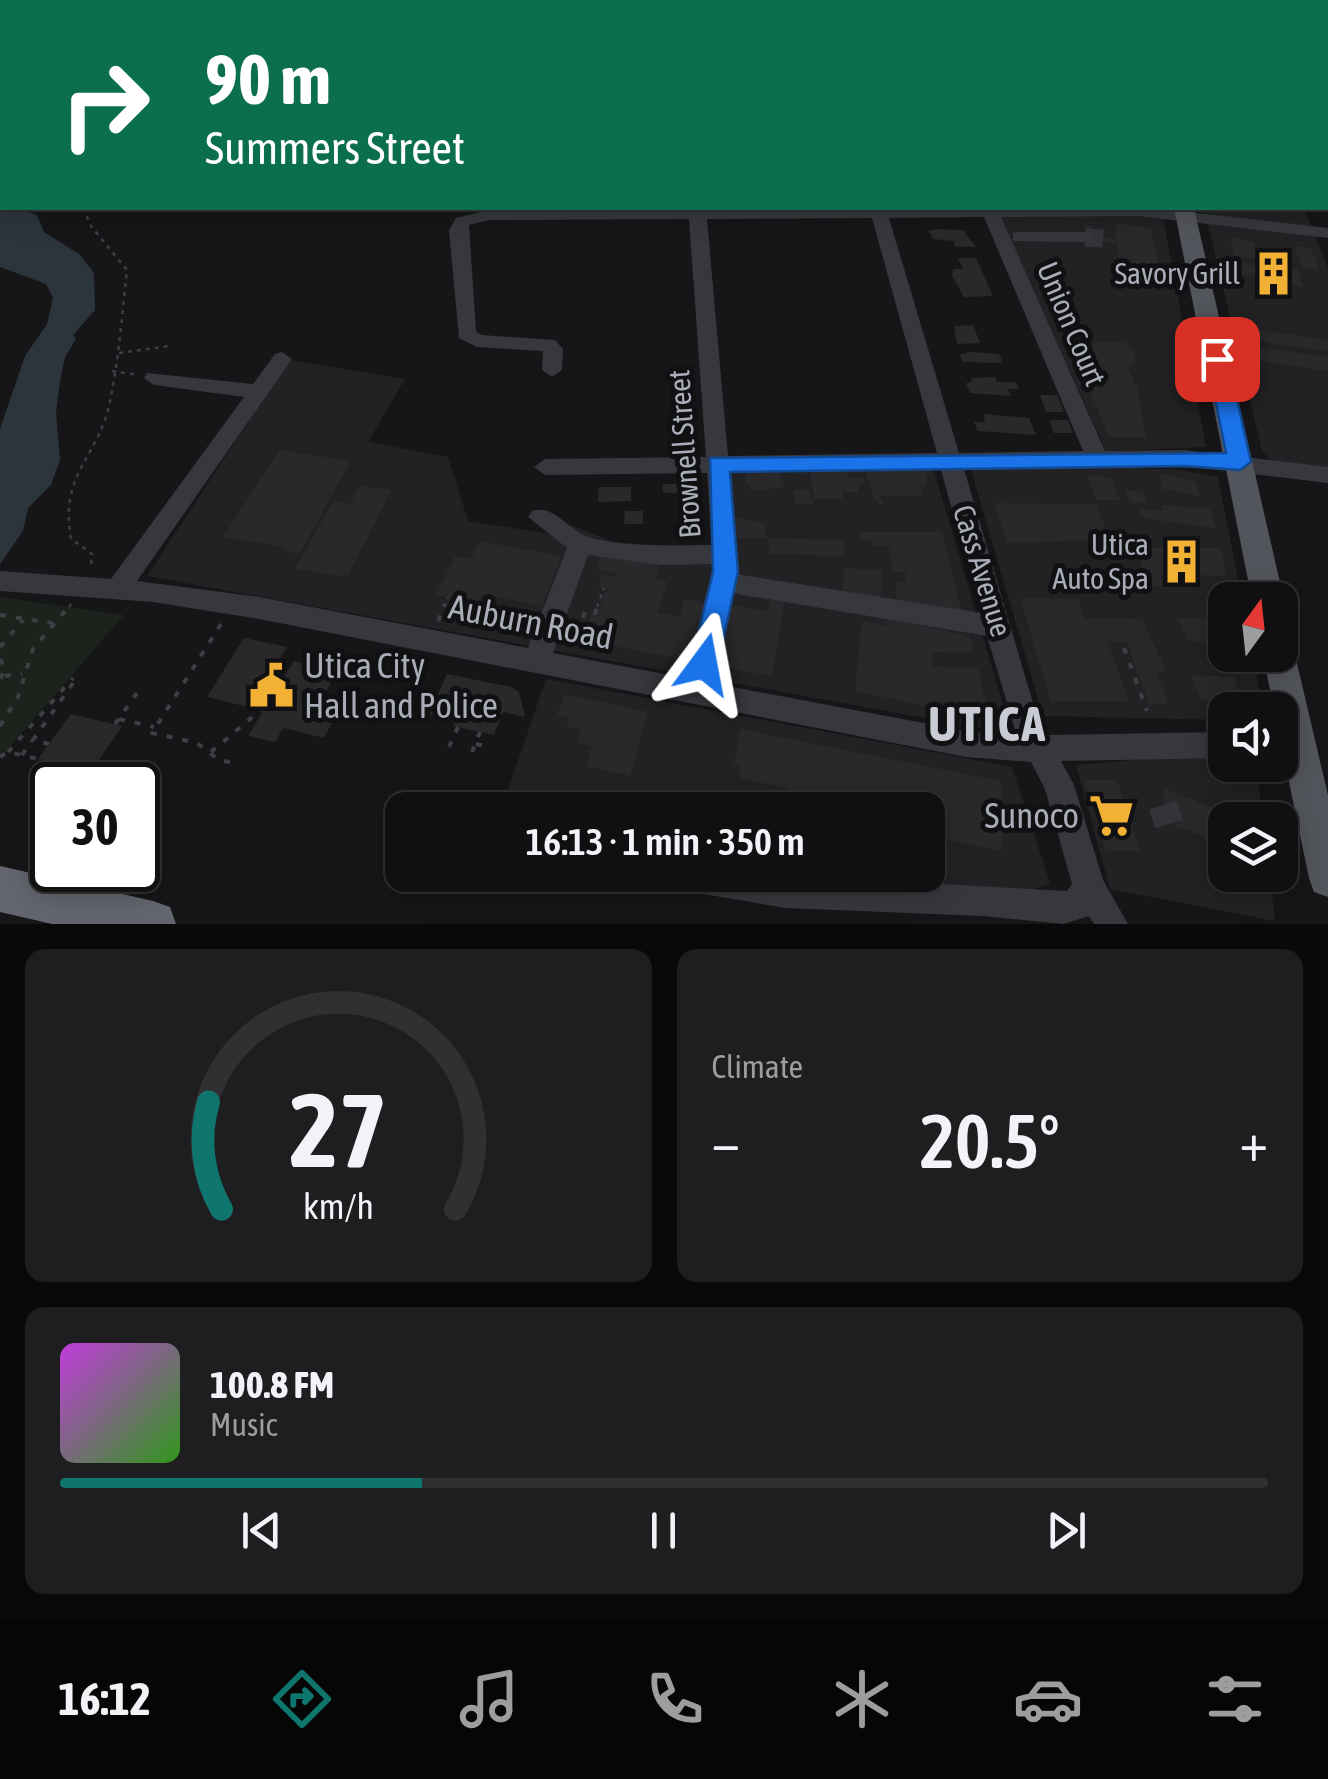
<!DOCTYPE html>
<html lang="en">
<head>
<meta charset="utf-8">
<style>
  :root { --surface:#101012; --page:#1e1e20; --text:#f1f3f6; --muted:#9c9d9f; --line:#303032; --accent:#0f766e }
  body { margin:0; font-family:"Asap Condensed",sans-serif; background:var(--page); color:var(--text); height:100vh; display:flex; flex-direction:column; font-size:38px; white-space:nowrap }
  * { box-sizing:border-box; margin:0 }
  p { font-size:32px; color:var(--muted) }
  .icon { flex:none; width:55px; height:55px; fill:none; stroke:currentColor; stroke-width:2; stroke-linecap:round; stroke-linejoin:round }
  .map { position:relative; height:924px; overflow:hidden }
  .details { display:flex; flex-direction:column; gap:25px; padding:25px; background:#09090a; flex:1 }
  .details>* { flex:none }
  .top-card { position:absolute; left:0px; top:0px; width:1330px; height:210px; box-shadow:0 5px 25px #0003,0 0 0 2px var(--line); background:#0b6e4f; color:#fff; overflow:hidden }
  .needle { width:65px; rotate:15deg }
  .controls { position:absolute; left:1208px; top:582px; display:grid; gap:20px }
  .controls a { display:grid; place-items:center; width:90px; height:90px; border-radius:20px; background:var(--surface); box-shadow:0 5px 25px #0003,0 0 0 2px var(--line); font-size:50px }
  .speed { position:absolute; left:30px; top:762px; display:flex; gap:20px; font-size:50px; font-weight:700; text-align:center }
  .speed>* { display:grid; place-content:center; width:130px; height:130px; border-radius:50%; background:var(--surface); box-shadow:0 5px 25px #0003,0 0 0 2px var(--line); line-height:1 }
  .speed .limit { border:5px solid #111; border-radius:15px; background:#fff; color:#111 }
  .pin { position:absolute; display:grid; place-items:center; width:85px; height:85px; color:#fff; margin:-42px; border-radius:20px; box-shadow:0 5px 15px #0006 }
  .me { position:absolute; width:110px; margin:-55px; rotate:13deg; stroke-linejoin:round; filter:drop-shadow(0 0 8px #0008) }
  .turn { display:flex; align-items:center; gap:35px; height:210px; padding:0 40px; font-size:45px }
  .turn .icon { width:130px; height:130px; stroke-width:2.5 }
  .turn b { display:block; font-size:70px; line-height:85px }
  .big { font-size:75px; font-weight:600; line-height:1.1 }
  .details .tile { flex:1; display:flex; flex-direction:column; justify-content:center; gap:15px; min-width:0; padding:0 35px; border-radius:20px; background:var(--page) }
  .details .dial { align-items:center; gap:0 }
  .dial svg { height:260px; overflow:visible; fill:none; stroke:var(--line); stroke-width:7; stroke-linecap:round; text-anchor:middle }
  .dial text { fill:var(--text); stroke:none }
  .song { display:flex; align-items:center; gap:30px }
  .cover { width:120px; height:120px; border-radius:15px; background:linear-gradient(135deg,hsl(290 70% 55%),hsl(110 70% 35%)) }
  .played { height:10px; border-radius:5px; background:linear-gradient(90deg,var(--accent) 30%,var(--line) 30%) }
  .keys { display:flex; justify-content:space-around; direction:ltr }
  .heat { display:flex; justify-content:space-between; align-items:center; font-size:55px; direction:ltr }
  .details .tiles { flex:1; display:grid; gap:25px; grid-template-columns:1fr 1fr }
  .tile:last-child { grid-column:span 2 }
  .trip { position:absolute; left:385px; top:792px; width:560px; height:100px; border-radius:20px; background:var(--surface); box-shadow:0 5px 25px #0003,0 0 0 2px var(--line); font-weight:600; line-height:100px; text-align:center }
  .menu { display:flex; height:160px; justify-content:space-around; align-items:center; background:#060607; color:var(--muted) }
  .menu .icon { width:70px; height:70px }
  .menu .selected { color:var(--accent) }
  .menu b { font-size:45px; color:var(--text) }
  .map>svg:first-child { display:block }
  .built { fill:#222225 }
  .green { fill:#1c231d }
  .water { fill:#2c353c }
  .building { fill:#29292c }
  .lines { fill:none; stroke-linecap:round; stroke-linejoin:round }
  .minor-tunnel-far1 { stroke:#333438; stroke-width:18; stroke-dasharray:18 9; stroke-linecap:butt }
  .minor-tunnel { stroke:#333438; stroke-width:29; stroke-dasharray:29 15; stroke-linecap:butt }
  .path-far1 { stroke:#3d3f44; stroke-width:2.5; stroke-dasharray:4 5; stroke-linecap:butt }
  .path { stroke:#3d3f44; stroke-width:4; stroke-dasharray:6 10; stroke-linecap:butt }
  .minor { fill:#37383d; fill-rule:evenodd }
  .major { fill:#53555c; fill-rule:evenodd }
  .highway { fill:#63666e; fill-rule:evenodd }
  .route { fill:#1a73e8; stroke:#114b97; stroke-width:2.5 }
  .labels { text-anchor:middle; stroke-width:10; stroke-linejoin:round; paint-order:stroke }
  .poi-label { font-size:30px; fill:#a8adb8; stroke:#111113; text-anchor:end }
  .street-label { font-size:30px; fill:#a8adb8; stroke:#111113 }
  .near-street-label { font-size:35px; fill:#a8adb8; stroke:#111113 }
  .near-poi-label { font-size:35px; fill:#a8adb8; stroke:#111113; text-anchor:start }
  .near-district-label { font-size:48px; font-weight:bold; letter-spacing:2.5px; fill:#c9ccd4; stroke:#111113 }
</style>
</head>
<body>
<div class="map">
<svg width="1328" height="924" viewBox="0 0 1328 924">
  <rect width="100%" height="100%" fill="#161618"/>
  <path class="built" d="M996 208H1161L1206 447 1106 451Z
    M1204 208H1304L1328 268V476L1279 469 1262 451Z
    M289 360 405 379 368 442 448 457 468 521 552 534 555 519 614 542 732 551 724 473 933 467 1010 729 990 730 147 576Z
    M1088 466 1180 470 1218 477 1242 600H1225V655H1253L1263 710H1225V720L1043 716 971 470Z
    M546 679 1012 767 1050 883 1017 896 767 875H928V810H501Z
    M1206 754 1225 757V765H1256L1263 820H1225V875H1270L1275 921 1110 889 1076 765Z"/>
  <path class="green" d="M141 0H533L136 2Z
    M0 597 124 615 0 758Z"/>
  <path class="water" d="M19 209 37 215 44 232 79 254 94 273 95 310 73 335 76 339 65 357 60 381 56 413 60 460 51 485 28 508 23 531 0 564V429L25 356 47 324 53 298 46 284 0 267V211Z"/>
  <path class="building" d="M1115 223 1151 228 1160 271H1119L1117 243 1093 240 1094 247 1086 248 1084 225H1092L1093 236 1116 239Z
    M936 229 963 230 976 247H956L953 241 933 239 928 231Z
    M1235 237 1254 242 1259 258 1235 256 1230 240Z
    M1293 246 1311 248 1319 269 1302 267Z
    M958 258H976L993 296 964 297 952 276 953 269H963Z
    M1227 262 1298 270 1303 287 1262 283 1260 276 1234 273Z
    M973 325 980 343 957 344 954 326Z
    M1243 328 1328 340V351L1245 340Z
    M1070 343H1127L1135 353V364L1127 366 1138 390 1146 437H1109Z
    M1247 346 1328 357V371L1251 360Z
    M969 352 999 354 1003 363 963 362 960 355Z
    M995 377 997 382H1016L1019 389H1008L1011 396 970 393 966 383 972 382 971 378Z
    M1040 395H1057L1064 412H1046Z
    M983 414 1029 418 1036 435 978 431 974 422H985Z
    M1049 420H1068L1073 433H1054Z
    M280 450 351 461 299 554 281 551 284 547 223 537Z
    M810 467H846L848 479 864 477 865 482 859 484 858 492H842V499H814Z
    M924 467 927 480 926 487H920L923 496H879L884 503 880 505 873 496 865 470Z
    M747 473H779L785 487 750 491V485H744Z
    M1159 473 1196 481 1200 496 1162 489Z
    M1087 476 1111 477 1120 500H1096Z
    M663 484H698V493H663Z
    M360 486 392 490 347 577 295 569 333 501 350 504Z
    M599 487H631V501L598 502Z
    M793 490H810L813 504H795Z
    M1125 491H1142L1148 503H1130Z
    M995 503 1096 504 1113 547H1092L1089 540 1007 543Z
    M1161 505 1210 509 1216 528 1141 518 1139 509 1163 511Z
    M625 511H643V524H624Z
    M735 518 765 523 766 538H737Z
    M858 532H942L962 614 897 603 895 582H907L905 572H893L888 545H872L871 539H859Z
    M768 538 843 540 845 556 769 554Z
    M480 541 561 556 542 606 483 594 478 603 436 595 455 556 471 559Z
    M1135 548H1221L1226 576 1159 575 1163 585 1150 586Z
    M602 553 660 561 655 579 667 582 658 613 680 617 684 599 704 603 690 661 588 641 593 626 587 625 591 614 597 615 604 593 611 589 598 587 602 574 615 577 616 573 596 569Z
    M845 568 882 570 880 600 842 594Z
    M770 599 784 602 772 676 718 666 731 605 767 611Z
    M1020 599H1078L1084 618 1142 619 1166 671H1156L1168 704H1149L1127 642H1108L1129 701H1051Z
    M887 618 970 636 973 653 932 652 933 666 978 669 988 712 983 718 855 691 862 621 886 626Z
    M1178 618 1225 619V642L1187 641Z
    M244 638 287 647 270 675 283 678 294 661 338 671 318 705 339 710 324 738 283 728 275 742 248 736 272 696 261 693 252 708 207 697Z
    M447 674 511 687 519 692 525 717 503 712 494 735 453 726 455 720 429 714Z
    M1191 675 1234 677 1244 703 1201 701Z
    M565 694 648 712 630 776 586 766 592 746 577 743 581 730 566 727 570 718 557 715Z
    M71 714 122 726 91 772 38 759Z
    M740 729 1001 781 1002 851 939 838V849L928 847V810H784L787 788 739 778 741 766 734 764Z
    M1084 780H1117L1140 851H1106Z
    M1165 789 1234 815 1233 820H1225V845L1161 820Z"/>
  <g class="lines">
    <path class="minor-tunnel-far1" d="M1085 237 1106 239"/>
    <path class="minor-tunnel" d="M1163 805 1169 824"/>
    <path class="path-far1" d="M168 2 175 0
      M268 2H304
      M1328 10V17
      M0 143 2 149
      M83 208 91 226 127 270C122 313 119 359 110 401 99 458 59 472 71 539L92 554 91 566
      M119 353 170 346
      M112 371 138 375
      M69 607 71 604
      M444 607 448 597
      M597 607 604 588"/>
    <path class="path" d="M0 615 52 623
      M583 618 585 611 595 613 598 604
      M438 621 445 604
      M221 624 152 733 197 743 219 760 239 764
      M0 647 23 620
      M1124 648 1147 711
      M0 659 5 669 0 680
      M5 676 22 673
      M119 719 154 727
      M115 724 137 693
      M0 726 18 697 33 649 71 604
      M49 744 33 740 76 679
      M476 744 490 747
      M449 747 458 727
      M8 752 73 678
      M211 752 263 708 270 696
      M472 752 480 732
      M22 755 32 741
      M0 757 8 752 38 759"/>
    <path class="minor" d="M678 0H690V2H678Z
      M812 0H824L825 2H813Z
      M1032 0H1045L1046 2H1033Z
      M1208 0H1220L1221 2H1209Z
      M1300 0H1312L1313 2H1301Z
      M688 208H1153L1328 228V238L1139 216 1001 217 1105 451 1185 450 1328 467V483L1185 466 964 469 1038 720 1047 735 1225 732V758L1061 761 1074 785 1103 880 1128 924H1094L1089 916 1063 924 982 916 786 908 692 892 626 891 615 886 610 875H779L1067 891 1072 884 1045 789 1031 762 966 757 259 619 153 602 0 591V571L111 579 244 397 154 385 144 378 147 373 253 384 275 354 282 352 292 359 137 581 259 597 528 648 567 548 528 517 532 511C554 504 567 529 586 536 618 548 678 545 712 545L707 473 545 475 534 467 545 459 706 457 689 219 489 220 469 225 476 331 481 335 555 340 563 349 562 370 552 377 542 370 543 351 477 347 459 338 449 230 456 218 489 210ZM984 217 1083 451 959 453 889 218ZM872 218 937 453 728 456 707 219ZM941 470 981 613 736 574 730 473ZM588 555 661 565 714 564 685 678 553 653ZM732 593 987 636 1017 736 966 731 711 683Z
      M1019 232H1085L1094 237 1085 242 1013 241V233Z"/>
    <path class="major" d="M1128 0H1144V2H1129Z
      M1174 208H1194L1284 600 1280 607V600H1252Z
      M1280 641 1291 645 1295 655 1328 795V897L1314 892 1309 878 1280 739V710H1274L1263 655H1280Z"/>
    <path class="highway" d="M0 866 153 901 170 907 176 924H52L0 912Z"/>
  </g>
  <path class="route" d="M1217 352 1228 359 1251 462 1240 470 1185 466 730 472 738 572 718 664 714 672H695L691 664 713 572 710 458 1226 453 1207 359Z"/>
  <defs>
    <symbol id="building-bare" viewBox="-9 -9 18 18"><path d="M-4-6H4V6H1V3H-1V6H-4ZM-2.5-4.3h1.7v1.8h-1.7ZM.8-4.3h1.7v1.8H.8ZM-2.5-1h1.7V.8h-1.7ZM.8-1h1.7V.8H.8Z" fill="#f2b134" stroke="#111113" stroke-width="2.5" paint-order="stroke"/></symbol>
    <symbol id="civic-bare" viewBox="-9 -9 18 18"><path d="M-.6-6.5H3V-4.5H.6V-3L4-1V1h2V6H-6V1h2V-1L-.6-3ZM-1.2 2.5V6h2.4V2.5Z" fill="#f2b134" stroke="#111113" stroke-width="2.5" paint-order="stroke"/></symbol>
    <symbol id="supermarket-bare" viewBox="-9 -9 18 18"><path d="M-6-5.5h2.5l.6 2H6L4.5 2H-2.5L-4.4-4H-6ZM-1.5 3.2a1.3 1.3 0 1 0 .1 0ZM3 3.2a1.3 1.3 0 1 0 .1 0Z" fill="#f2b134" stroke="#111113" stroke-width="2.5" paint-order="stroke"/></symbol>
  </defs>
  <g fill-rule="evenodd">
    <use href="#building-bare" x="1242" y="242" width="63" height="63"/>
    <use href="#building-bare" x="1150" y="530" width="63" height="63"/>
    <use href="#civic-bare" x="240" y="654" width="63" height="63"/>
    <use href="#supermarket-bare" x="1080" y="784" width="63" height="63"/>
  </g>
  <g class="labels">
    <g class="poi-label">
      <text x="1240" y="284">Savory Grill</text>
      <text x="1149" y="555">Utica<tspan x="1149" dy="34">Auto Spa</tspan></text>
    </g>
    <g class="street-label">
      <text transform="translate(1071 324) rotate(67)" y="10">Union Court</text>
      <text transform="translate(685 454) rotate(-94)" y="10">Brownell Street</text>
      <text transform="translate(982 571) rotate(73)" y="10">Cass Avenue</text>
    </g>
    <g class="near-street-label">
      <text transform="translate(531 622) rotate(11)" y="12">Auburn Road</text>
    </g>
    <g class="near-poi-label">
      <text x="304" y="678">Utica City<tspan x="304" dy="40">Hall and Police</tspan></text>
      <text x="1079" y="828" text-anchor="end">Sunoco</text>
    </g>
    <g class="near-district-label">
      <text x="988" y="741">UTICA</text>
    </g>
  </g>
</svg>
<div class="controls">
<a><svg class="needle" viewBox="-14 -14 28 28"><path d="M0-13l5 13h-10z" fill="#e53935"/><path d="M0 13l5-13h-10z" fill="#9c9d9f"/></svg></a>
<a><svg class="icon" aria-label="sound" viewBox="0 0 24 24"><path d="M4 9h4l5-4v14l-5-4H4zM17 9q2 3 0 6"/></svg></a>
<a><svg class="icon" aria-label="layers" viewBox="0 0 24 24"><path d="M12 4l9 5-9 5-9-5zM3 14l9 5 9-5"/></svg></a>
</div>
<div class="speed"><div class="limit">30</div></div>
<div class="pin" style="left:1217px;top:359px;background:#d93025"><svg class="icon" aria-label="arrive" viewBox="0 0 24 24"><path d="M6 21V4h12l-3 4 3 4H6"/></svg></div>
<svg class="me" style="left:704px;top:664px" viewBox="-20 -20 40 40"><path d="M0-17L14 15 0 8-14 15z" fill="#1a73e8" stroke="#fff" stroke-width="4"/></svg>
<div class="trip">16:13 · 1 min · 350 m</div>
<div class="top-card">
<div class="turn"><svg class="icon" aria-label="right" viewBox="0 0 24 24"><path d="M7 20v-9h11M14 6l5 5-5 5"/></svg><div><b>90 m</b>Summers Street</div></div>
</div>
</div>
<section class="details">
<div class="tiles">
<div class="tile dial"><svg viewBox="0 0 100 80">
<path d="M14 69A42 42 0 1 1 86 69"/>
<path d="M14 69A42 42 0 0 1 10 36" stroke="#0f766e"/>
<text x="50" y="56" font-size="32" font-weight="700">27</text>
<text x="50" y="72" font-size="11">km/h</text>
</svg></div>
<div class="tile"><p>Climate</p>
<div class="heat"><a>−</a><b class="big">20.5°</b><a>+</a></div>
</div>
<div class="tile">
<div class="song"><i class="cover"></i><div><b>100.8 FM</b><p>Music</p></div></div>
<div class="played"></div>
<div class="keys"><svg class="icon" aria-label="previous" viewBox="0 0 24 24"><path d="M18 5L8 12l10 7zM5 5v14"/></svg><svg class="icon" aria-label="pause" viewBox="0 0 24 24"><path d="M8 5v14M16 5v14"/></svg><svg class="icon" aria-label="next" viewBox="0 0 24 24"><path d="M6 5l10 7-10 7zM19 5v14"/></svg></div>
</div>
</div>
</section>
<nav class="menu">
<b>16:12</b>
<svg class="icon selected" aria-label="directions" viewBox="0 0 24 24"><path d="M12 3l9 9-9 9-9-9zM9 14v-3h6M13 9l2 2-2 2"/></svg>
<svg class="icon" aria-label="music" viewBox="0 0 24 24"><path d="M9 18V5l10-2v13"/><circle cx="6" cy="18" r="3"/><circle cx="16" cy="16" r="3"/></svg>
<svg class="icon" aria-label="phone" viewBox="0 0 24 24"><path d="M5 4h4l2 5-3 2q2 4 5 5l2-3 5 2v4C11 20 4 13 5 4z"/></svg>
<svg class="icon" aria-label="climate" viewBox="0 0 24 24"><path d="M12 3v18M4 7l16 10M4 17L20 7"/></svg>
<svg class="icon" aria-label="car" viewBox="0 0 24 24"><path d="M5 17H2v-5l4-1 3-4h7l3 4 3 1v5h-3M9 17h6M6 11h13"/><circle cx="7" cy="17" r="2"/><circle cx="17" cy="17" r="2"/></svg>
<svg class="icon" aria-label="filters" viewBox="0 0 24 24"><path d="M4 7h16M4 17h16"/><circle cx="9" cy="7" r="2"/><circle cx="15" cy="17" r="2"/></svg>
</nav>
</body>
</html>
